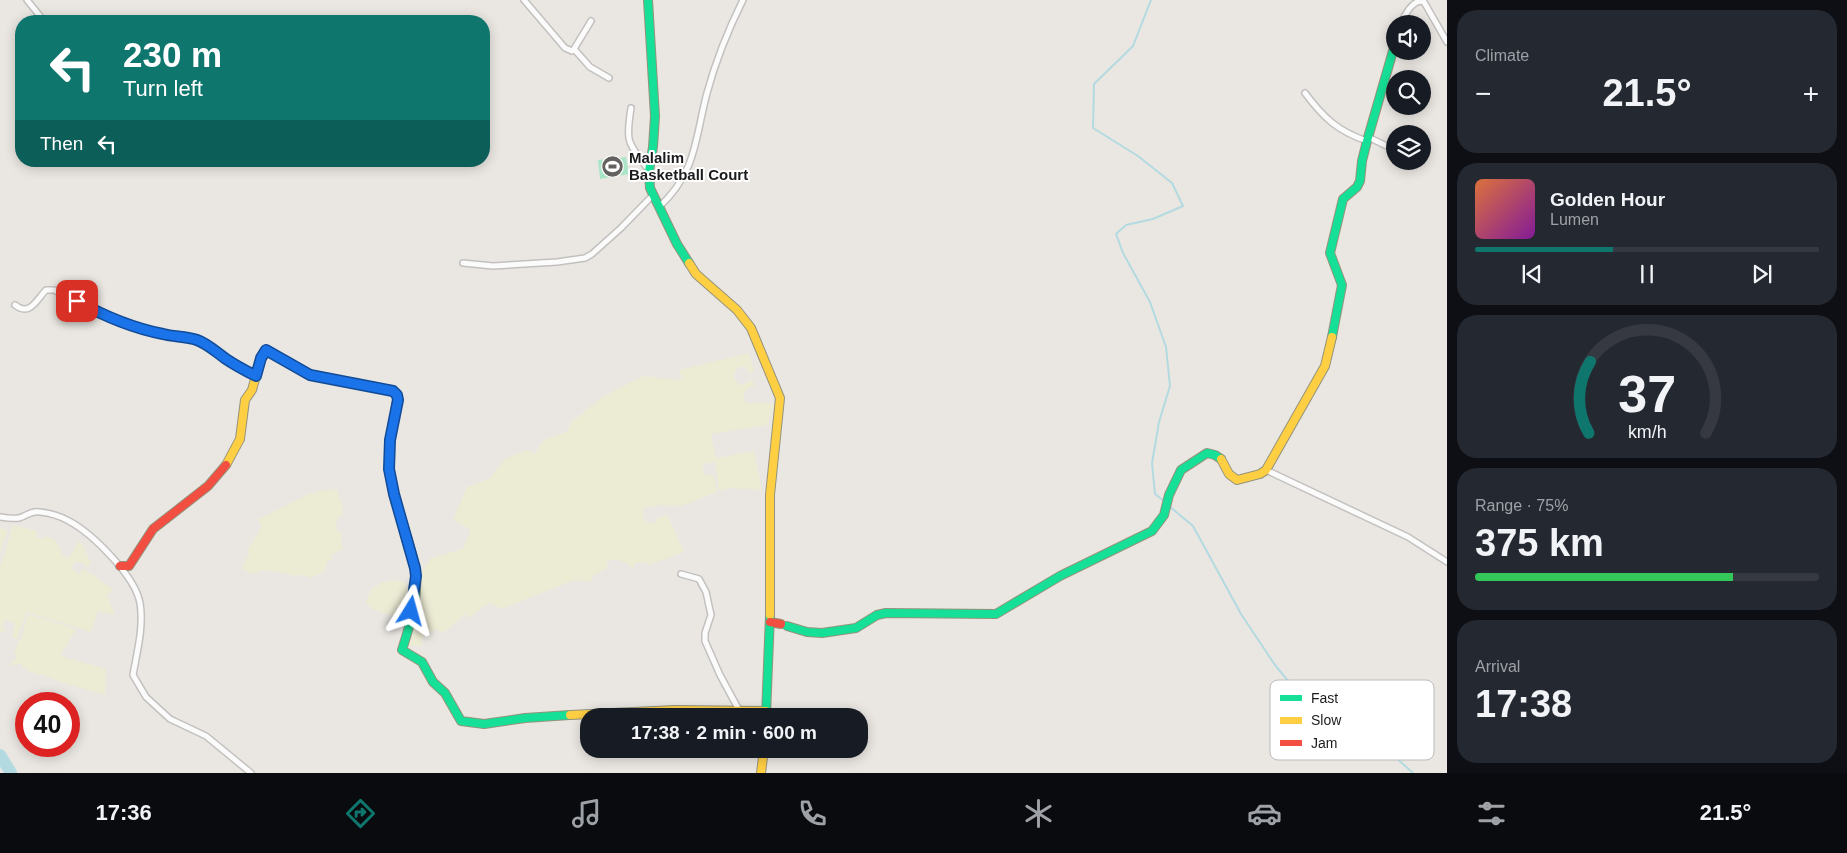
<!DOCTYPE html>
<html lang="en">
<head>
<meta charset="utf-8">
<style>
  :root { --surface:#171b24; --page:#242831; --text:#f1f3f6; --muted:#9ea1a6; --line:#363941; --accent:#0f766e }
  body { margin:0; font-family:Arial,sans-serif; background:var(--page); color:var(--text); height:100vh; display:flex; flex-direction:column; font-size:19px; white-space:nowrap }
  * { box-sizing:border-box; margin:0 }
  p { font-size:16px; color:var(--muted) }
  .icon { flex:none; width:28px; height:28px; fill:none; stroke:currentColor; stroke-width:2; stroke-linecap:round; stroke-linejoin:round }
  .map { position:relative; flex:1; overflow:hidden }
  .details { display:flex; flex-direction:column; gap:10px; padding:10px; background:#0d0f14; width:400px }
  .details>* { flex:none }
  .banner { position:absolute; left:15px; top:15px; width:475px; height:152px; border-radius:20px; box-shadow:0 2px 12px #0003; background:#0f766e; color:#fff; overflow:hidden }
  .buttons { position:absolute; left:1386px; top:15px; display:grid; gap:10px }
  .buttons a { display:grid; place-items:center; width:45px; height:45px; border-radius:50%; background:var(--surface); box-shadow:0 2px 12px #0003; font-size:25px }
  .speed { position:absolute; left:15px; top:692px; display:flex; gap:10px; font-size:25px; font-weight:700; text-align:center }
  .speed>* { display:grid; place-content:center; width:65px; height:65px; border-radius:50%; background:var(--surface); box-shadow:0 2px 12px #0003; line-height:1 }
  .speed .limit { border:8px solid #d22; background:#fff; color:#111 }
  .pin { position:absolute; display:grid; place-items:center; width:42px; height:42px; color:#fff; margin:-21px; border-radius:10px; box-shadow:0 2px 8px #0006 }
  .me { position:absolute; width:55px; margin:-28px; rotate:8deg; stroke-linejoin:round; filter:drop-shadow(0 0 4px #0008) }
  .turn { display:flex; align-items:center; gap:18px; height:105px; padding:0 25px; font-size:22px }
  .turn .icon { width:65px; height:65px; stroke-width:2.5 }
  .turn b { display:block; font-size:35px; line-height:42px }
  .then { display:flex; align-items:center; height:48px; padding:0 25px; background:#0003; gap:10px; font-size:19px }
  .big { font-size:38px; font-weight:700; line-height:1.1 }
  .details .tile { flex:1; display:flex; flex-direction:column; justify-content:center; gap:8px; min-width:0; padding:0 18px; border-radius:20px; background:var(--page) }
  .details .dial { align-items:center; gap:0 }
  .dial svg { height:130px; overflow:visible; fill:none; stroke:var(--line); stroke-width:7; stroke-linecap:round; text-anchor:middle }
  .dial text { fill:var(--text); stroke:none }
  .song { display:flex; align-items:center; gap:15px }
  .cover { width:60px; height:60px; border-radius:8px; background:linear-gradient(135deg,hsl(20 70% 55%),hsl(290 70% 35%)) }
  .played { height:5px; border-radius:2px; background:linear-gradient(90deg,var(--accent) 40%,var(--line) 40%) }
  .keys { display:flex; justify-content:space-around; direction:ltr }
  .heat { display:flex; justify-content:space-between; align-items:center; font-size:28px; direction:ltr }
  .charge { height:8px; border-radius:4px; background:linear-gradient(90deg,#34c759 75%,var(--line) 0) }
  .trip { position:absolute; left:580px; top:708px; width:288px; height:50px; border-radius:20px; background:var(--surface); box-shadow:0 2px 12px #0003; font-weight:700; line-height:50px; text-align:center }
  .tab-bar { display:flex; height:80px; justify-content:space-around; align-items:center; background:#090b0e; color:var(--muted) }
  .tab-bar .icon { width:35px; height:35px }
  .tab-bar .on { color:var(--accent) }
  .tab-bar b { font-size:22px; color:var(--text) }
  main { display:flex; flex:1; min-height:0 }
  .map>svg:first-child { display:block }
  .farmland { fill:#ecebd4 }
  .pitch { fill:#aae5c7 }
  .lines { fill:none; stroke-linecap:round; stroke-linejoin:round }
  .stream { stroke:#b3dae0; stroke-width:2 }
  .river { stroke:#b3dae0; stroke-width:12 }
  .street-casing { stroke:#c2c1bf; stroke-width:8 }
  .fast-casing { stroke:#94937b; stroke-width:10 }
  .slow-casing { stroke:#94937b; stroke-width:10 }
  .jam-casing { stroke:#94937b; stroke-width:10 }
  .street { stroke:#fcfbfb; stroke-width:5 }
  .fast { stroke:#16e098; stroke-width:8 }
  .slow { stroke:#ffcf43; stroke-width:8 }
  .jam { stroke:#f24e42; stroke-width:8 }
  .route-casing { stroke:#114b97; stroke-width:12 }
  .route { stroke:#1a73e8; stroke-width:9 }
  .labels { text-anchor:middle; stroke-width:4; stroke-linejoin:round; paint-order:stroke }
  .poi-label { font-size:15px; font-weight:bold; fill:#1b1b1b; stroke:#fff; text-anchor:start }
  .key { fill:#fff; stroke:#bbb; stroke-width:1 }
  .key-label { font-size:14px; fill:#1b1b1b }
</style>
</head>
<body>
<main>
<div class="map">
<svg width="1447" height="773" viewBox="0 0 1447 773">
  <rect width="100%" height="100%" fill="#eae7e2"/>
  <path class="farmland" d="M749 353 754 371 750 374 746 367H740L736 370 734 377 738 384 743 385 752 379 754 386 747 389 743 395 745 402 749 404 760 402 775 404 767 425 711 434 716 458 754 451 762 490 732 488 719 491 715 462 703 464 704 475H714L717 492 682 506 658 505 644 508 643 519 647 523H655L658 517 668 516 684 552 649 565 646 562 635 563 633 569 626 563 614 559 607 562V568L592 576 591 582 574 580 502 609 489 603 469 618 465 614 448 629 440 633 438 629 423 635 422 646H399L408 629 399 622 401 618 371 609 366 602 371 589 383 582 392 580 405 582 409 592H412L413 584 431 558 463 549 471 530 453 520 467 487 489 479 505 459 527 450 534 454 544 440 568 431 570 423 604 396 643 376 676 380 682 378 679 370Z
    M338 489 339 499 342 503 343 515 338 517 335 529 343 534 341 535 343 549 331 555 332 561 328 560 324 572 311 578 298 574 296 576 266 570 250 574 241 567 249 555 248 549 261 528 259 519 309 494 323 490Z
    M13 525 37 531 36 538 43 539 45 535 56 541 61 550V555L69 558 79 541 84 546 91 564 86 567 84 566V564L76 561 71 568 80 574 82 568 114 590 107 595 115 615 98 611 91 632 27 612 17 639 12 637 15 623 5 620 2 628 5 629 3 633 0 632V567Z
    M0 528 8 530 0 553Z
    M28 614 76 629 60 656 106 669 105 695 54 680 50 677 27 671 26 668H23L20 663 9 666 17 657 14 653 22 635Z"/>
  <path class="pitch" d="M626 157 629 174 600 179 598 160Z"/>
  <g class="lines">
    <path class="stream" d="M1151 0 1133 46 1094 84 1093 128 1138 156 1172 183 1183 206 1153 219 1126 225 1116 234 1123 253 1150 302 1166 347 1170 386 1159 422 1152 463 1155 494 1164 501
      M1169 506 1193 526 1241 614 1275 665 1316 715 1345 712 1413 773"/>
    <path class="river" d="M0 755 11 773"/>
    <defs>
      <path id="street" d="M27 0 44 21
        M524 0 565 48 572 51 574 49 591 21
        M1401 24C1405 14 1411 3 1420 1L1424 2 1447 42
        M574 49 590 67 609 78
        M1305 93C1323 117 1337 131 1367 141
        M631 108C625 146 629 142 649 171
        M1368 137 1395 150
        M659 207C697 172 695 138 707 93 716 60 728 30 743 0
        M463 263 493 266 557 262 585 258 592 254 621 228 653 195
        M15 305C30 317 37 299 46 290H54L103 315 121 322 165 335 189 337 198 340 209 345 226 359 256 376
        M1266 470 1408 537 1447 562
        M0 517C6 518 13 519 19 518 27 516 31 510 40 512 50 513 60 516 69 521 93 534 135 576 140 603 144 626 137 652 133 675L146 697 170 719 206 736 251 773
        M681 574 699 579 706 592 711 615 705 633V641L720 675 739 710"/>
      <path id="fast" d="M648 0 655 116 653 147 649 171 650 188 677 244 689 263
        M1332 337 1342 285 1330 253 1343 199 1357 187 1360 181 1362 161 1367 141 1395 44
        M390 443C385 494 406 521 415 567 420 593 410 625 402 650L422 662 433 682 445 693 461 721 484 724 525 718 570 715
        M787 626 807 632 822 633 856 628 877 615 886 613 996 614 1060 576 1152 531 1164 515 1169 495 1181 470 1207 453 1215 455 1221 459
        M766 715 770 615"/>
      <path id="slow" d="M689 263 696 274 737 310 751 328 780 398 770 495V615
        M1221 459 1229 474 1237 480 1260 474 1266 470 1325 366 1332 337
        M226 465 240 439 245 400 252 390 261 358 266 350 310 375 393 391 397 395V400L390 443
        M570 715 675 710 766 711
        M761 773 764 749"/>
      <path id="jam" d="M120 566H129L153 529 208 486 226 465
        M770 622 781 624"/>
    </defs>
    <use href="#street" class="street-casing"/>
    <use href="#fast" class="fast-casing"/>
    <use href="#slow" class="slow-casing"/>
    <use href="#jam" class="jam-casing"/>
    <use href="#street" class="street"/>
    <use href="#fast" class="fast"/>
    <use href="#slow" class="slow"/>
    <use href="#jam" class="jam"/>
  </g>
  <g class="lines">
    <defs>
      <path id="route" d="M77 301C104 316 132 328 163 334 174 337 186 336 197 340 208 344 216 352 226 359 235 365 246 371 256 376L261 358 266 350 310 375 393 391 397 395 398 400 390 440 389 469 394 494 415 568 416 576 411 611"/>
    </defs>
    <use href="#route" class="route-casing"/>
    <use href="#route" class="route"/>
  </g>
  <defs>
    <symbol id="stadium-disc" viewBox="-11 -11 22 22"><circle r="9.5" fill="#636261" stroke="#fff"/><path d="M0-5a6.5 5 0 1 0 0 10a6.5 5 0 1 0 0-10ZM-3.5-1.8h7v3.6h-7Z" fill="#fff"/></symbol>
  </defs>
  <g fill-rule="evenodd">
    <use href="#stadium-disc" x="600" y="154" width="25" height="25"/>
  </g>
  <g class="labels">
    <g class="poi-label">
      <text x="629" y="163">Malalim<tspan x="629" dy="17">Basketball Court</tspan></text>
    </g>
  </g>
  <rect x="1270" y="680" width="164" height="80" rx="8" class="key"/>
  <rect x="1280" y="695" width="22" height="6" fill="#16e098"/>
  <rect x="1280" y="717" width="22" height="7" fill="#ffcf43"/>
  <rect x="1280" y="740" width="22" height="6" fill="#f24e42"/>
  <g class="key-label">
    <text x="1311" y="703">Fast</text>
    <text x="1311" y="725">Slow</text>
    <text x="1311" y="748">Jam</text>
  </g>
</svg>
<div class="buttons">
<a><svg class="icon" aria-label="sound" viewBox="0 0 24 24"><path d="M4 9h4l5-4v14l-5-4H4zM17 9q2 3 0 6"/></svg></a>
<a><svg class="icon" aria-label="search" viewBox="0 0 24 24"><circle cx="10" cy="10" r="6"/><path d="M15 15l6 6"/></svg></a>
<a><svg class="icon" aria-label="layers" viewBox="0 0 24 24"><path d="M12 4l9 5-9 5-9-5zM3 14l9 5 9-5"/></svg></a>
</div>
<div class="speed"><div class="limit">40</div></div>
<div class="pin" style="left:77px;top:301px;background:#d93025"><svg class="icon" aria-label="arrive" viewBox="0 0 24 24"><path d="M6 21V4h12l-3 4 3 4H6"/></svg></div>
<svg class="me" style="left:411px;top:611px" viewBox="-20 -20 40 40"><path d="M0-17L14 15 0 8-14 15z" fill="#1a73e8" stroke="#fff" stroke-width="4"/></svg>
<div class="trip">17:38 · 2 min · 600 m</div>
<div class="banner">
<div class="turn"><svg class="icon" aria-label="left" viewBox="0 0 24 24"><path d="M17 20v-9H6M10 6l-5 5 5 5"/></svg><div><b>230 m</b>Turn left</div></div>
<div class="then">Then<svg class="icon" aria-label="left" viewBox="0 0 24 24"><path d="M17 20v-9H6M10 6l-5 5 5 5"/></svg></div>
</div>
</div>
<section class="details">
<div class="tile"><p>Climate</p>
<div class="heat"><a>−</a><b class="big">21.5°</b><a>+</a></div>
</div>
<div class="tile">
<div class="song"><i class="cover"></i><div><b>Golden Hour</b><p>Lumen</p></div></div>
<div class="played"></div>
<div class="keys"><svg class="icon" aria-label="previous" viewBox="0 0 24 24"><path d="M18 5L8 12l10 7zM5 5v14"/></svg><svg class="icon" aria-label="pause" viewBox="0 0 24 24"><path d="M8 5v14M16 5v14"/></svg><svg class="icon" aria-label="next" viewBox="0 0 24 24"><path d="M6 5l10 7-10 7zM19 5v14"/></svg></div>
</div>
<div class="tile dial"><svg viewBox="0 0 100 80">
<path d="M14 69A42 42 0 1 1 86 69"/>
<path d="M14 69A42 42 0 0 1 15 25" stroke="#0f766e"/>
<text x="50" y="56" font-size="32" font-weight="700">37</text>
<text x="50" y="72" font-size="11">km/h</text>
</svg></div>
<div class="tile"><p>Range · 75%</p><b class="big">375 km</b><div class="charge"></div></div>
<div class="tile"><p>Arrival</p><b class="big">17:38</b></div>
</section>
</main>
<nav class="tab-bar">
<b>17:36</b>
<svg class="icon on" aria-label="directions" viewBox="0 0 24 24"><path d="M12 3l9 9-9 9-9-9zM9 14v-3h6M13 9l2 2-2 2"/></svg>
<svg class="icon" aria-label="music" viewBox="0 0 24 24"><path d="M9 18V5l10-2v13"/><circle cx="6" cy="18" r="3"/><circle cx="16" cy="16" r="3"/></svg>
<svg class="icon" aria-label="phone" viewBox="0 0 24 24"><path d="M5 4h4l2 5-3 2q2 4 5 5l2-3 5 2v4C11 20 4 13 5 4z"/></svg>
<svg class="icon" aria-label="climate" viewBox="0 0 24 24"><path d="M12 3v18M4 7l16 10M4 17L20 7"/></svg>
<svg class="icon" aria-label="car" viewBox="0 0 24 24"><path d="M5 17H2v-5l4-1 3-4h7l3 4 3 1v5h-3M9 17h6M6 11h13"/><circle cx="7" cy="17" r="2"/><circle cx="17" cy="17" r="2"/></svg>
<svg class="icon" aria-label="filters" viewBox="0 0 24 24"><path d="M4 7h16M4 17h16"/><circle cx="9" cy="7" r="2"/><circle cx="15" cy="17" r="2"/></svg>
<b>21.5°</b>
</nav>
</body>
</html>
